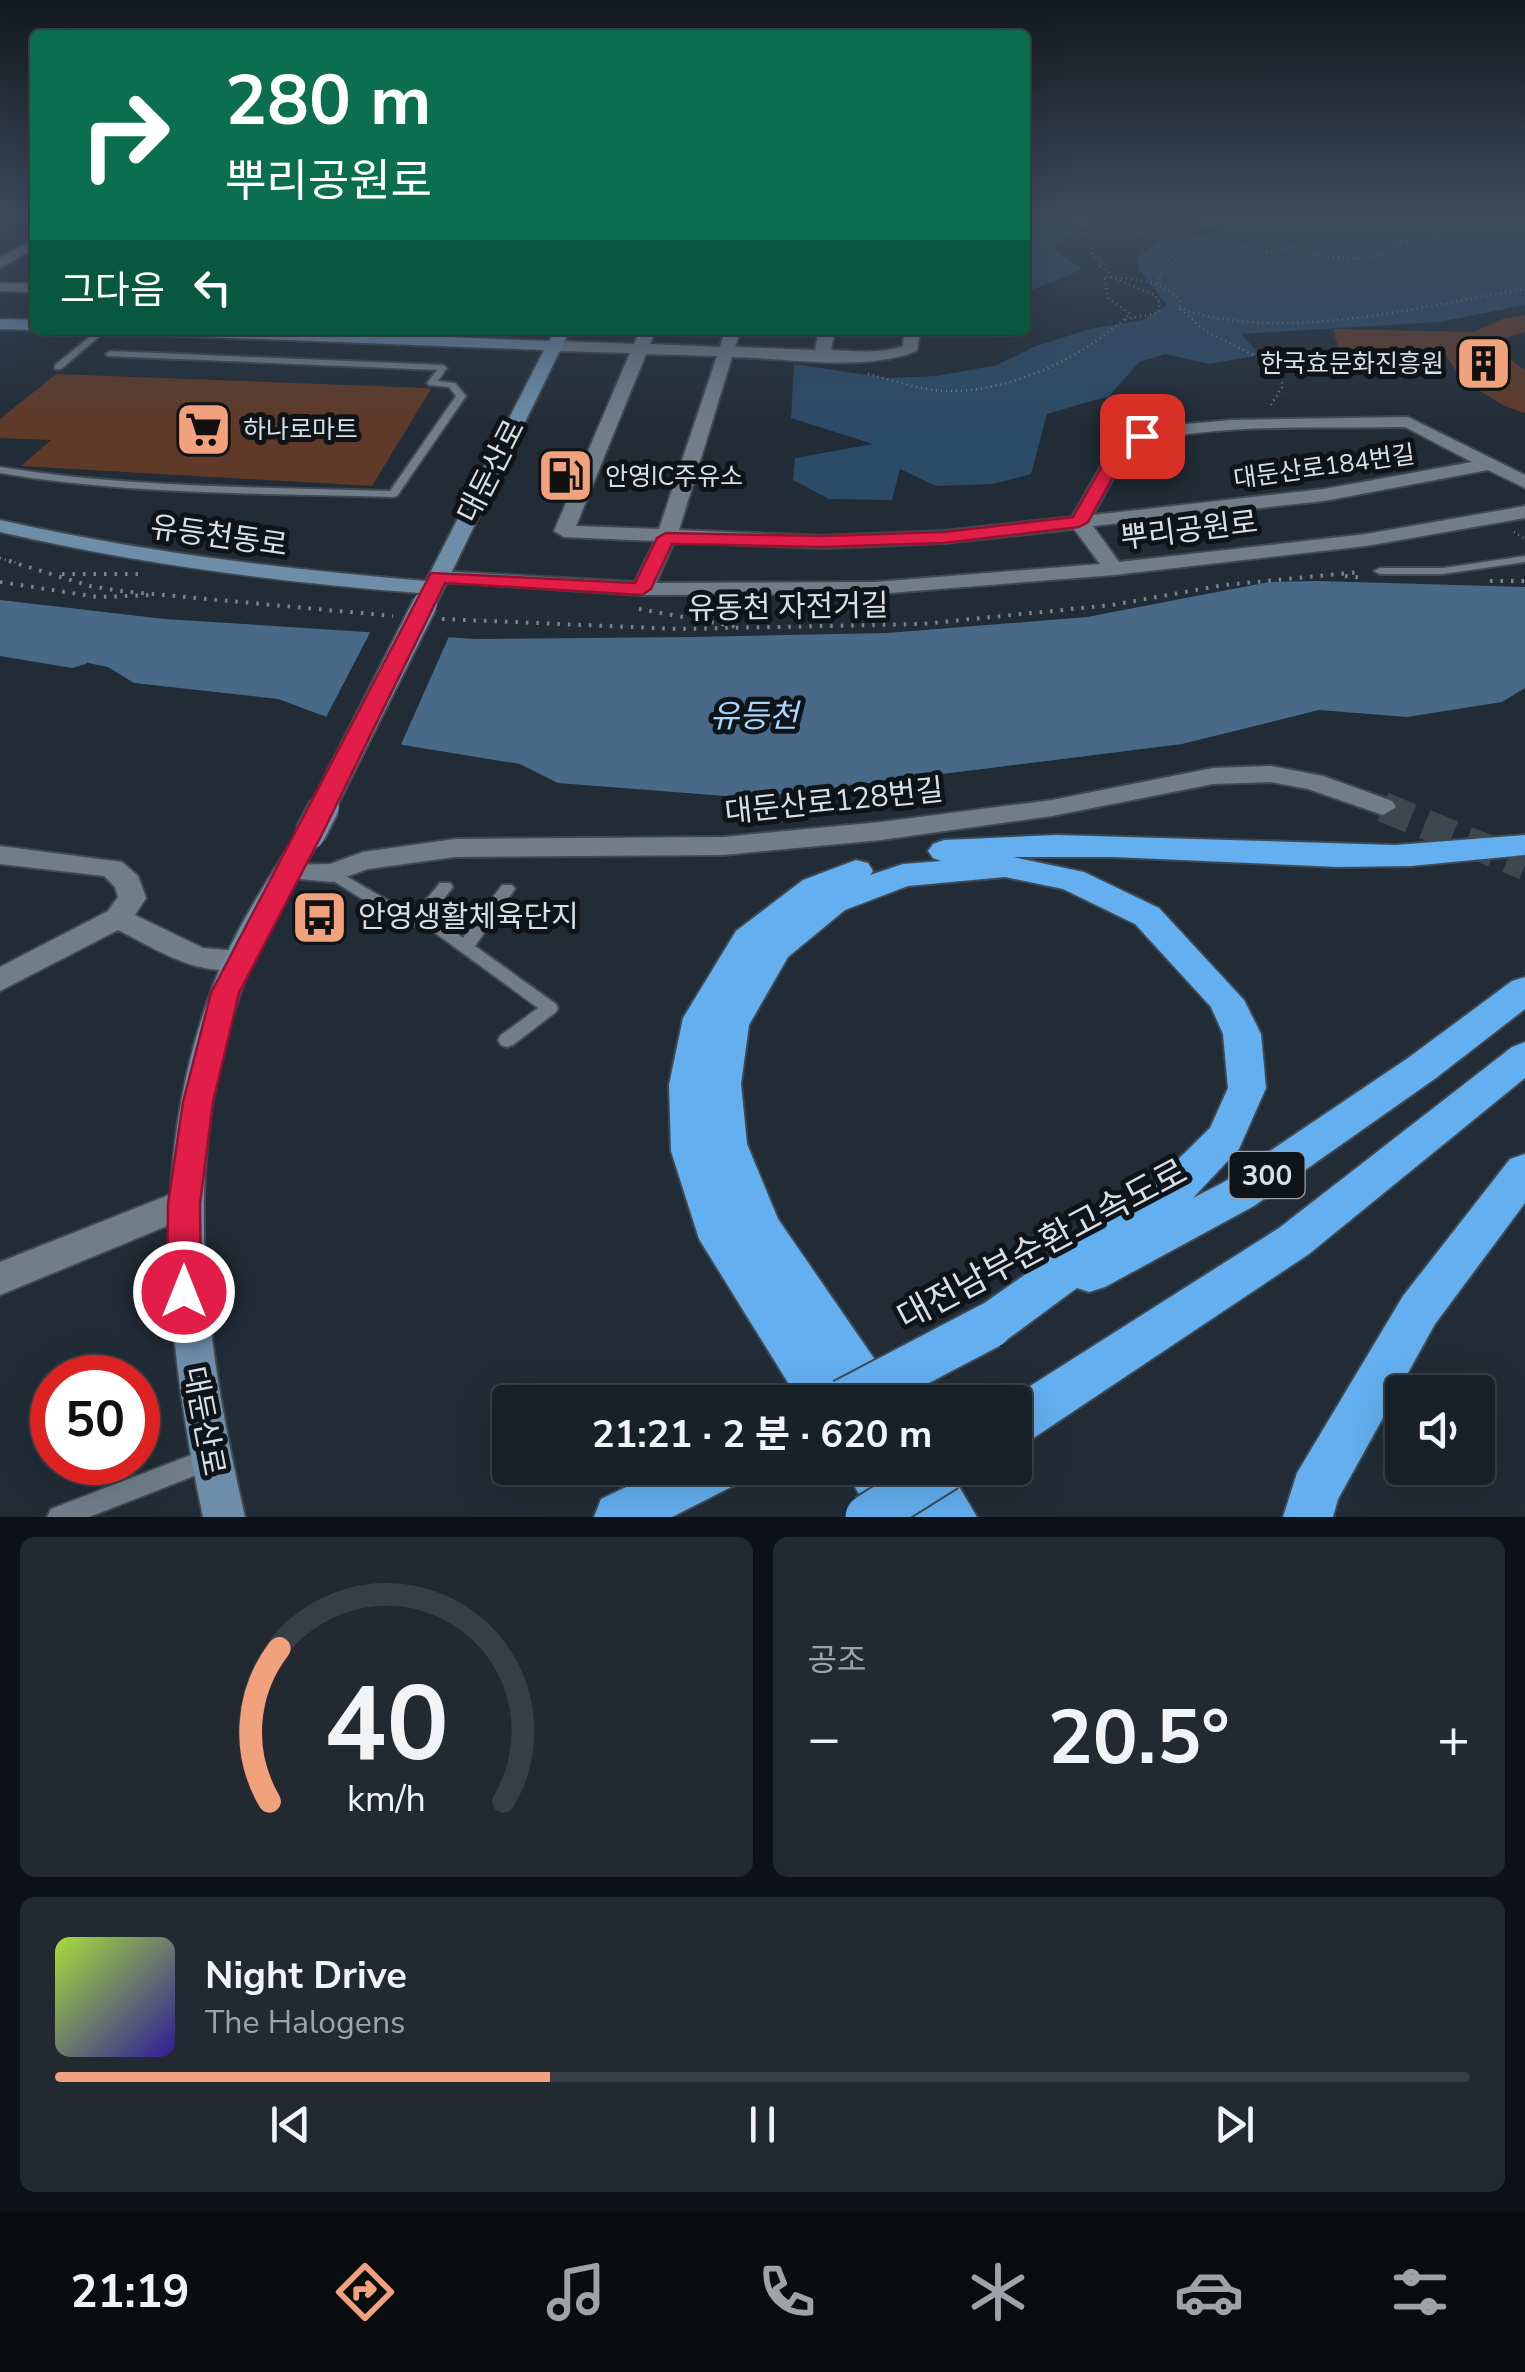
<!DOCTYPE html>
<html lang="ko">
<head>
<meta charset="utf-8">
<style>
  :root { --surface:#192128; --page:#222930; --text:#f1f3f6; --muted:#9fa3a8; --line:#373e45; --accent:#f1a17c }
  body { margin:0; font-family:"Nunito Sans","Noto Sans KR",sans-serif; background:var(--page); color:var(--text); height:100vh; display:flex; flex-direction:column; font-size:38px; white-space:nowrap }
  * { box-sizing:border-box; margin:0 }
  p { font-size:32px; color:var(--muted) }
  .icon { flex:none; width:55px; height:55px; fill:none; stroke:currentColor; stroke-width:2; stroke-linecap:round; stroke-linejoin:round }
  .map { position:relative; height:1517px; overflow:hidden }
  .sheet { display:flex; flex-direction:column; gap:20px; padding:20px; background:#0e1216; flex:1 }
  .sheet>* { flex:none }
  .hud { position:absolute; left:30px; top:30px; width:1000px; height:305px; border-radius:10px; box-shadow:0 10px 40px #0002,0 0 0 2px var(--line); background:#0b6e4f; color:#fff; overflow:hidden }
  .fabs { position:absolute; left:1385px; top:1375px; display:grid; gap:20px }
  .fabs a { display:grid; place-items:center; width:110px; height:110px; border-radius:10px; background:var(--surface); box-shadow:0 10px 40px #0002,0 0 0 2px var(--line); font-size:50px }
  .speed { position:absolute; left:30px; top:1355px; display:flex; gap:20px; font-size:50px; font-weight:700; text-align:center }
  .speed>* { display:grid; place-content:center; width:130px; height:130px; border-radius:50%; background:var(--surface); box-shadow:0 10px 40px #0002,0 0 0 2px var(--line); line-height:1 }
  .speed .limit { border:15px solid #d22; background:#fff; color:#111 }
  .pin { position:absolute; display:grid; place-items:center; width:85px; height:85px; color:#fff; margin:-42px; border-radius:20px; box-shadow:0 5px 15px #0006 }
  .me { position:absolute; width:110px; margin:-55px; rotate:0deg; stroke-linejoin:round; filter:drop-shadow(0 0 8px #0008) }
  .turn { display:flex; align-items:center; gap:35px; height:210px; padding:0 30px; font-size:45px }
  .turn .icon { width:130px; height:130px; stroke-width:2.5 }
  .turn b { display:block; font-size:70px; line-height:85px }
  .then { display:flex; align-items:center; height:95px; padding:0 30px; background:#0003; gap:20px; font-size:38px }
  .big { font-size:75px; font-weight:700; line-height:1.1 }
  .sheet .card { flex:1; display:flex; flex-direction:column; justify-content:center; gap:15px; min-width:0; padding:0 35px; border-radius:15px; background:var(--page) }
  .sheet .dial { align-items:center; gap:0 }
  .dial svg { height:260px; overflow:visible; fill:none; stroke:var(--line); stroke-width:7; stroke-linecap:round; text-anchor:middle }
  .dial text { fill:var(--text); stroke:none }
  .song { display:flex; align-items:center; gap:30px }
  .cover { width:120px; height:120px; border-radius:15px; background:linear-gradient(135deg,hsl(80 70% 55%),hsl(250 70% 35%)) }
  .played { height:10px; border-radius:5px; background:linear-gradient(90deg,var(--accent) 35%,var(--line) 35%) }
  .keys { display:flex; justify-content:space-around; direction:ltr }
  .heat { display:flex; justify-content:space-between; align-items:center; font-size:55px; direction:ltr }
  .sheet .tiles { flex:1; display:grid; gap:20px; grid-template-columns:1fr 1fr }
  .card:last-child { grid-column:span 2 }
  .trip { position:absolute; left:492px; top:1385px; width:540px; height:100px; border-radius:10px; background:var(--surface); box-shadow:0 10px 40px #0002,0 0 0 2px var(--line); font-weight:700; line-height:100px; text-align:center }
  .tabs { display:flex; height:160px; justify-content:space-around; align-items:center; background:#0a0d10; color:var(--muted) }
  .tabs .icon { width:70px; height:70px }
  .tabs .current { color:var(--accent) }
  .tabs b { font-size:45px; color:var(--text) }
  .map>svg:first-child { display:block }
  .green { fill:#2c4b66 }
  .water { fill:#486a88 }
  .pier { fill:#212c36 }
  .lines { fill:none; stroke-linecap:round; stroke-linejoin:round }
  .river { fill:#486a88; fill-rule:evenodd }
  .building { fill:#603a28 }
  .street-tunnel-far1 { stroke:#3c4750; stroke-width:24; stroke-dasharray:24 11; stroke-linecap:butt }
  .street-tunnel { stroke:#3c4750; stroke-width:30; stroke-dasharray:30 15; stroke-linecap:butt }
  .lane-casing { stroke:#404951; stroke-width:4 }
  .street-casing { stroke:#404951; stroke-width:4 }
  .secondary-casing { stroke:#404951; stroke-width:4 }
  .highway-casing { stroke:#404951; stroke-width:4 }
  .path-far1 { stroke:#7c858e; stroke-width:2.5; stroke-dasharray:1 4; stroke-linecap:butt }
  .path { stroke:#7c858e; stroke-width:4; stroke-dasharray:2.5 8; stroke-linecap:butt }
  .lane { fill:#717e8a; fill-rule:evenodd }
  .street { fill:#717e8a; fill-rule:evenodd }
  .secondary { fill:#6d8da8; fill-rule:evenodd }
  .highway { fill:#63afef; fill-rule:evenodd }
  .secondary-bridge-far1-casing { stroke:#404951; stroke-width:28; stroke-linecap:butt }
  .secondary-bridge-casing { stroke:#404951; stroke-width:34; stroke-linecap:butt }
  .highway-bridge-casing { stroke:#404951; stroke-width:49; stroke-linecap:butt }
  .secondary-bridge-far1 { stroke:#6d8da8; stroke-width:24 }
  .secondary-bridge { stroke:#6d8da8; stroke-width:30 }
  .highway-bridge { stroke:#63afef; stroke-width:45 }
  .route { fill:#e11d48; stroke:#92132f; stroke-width:2.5 }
  .labels { text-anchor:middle; stroke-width:10; stroke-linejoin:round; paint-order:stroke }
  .far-poi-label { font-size:25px; fill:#d8dfe6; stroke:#0f1418; text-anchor:start }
  .far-street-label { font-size:25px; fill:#d8dfe6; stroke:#0f1418 }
  .shield { fill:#0f1418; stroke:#9ca2a8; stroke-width:2.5 }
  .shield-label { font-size:28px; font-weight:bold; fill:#d8dfe6 }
  .street-label { font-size:30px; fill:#d8dfe6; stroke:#0f1418 }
  .poi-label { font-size:30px; fill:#d8dfe6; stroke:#0f1418; text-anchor:start }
  .water-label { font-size:32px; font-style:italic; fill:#a9d6fe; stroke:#0f1418 }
  .near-street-label { font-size:35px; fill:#d8dfe6; stroke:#0f1418 }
</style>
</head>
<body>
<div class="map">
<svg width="1525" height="1517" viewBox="0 0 1525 1517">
  <rect width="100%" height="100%" fill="#212c36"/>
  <path class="green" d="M1025 215H1525V305L1439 322 1241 334 1260 355 1209 364 1165 354 1139 362 1109 396 1047 414 1031 474 993 484 936 486 900 469 892 500 829 499 793 480 795 458 873 444 791 418 794 364 887 378 936 376 997 365 1036 346 1090 329 1143 320 1167 305 1140 271 1137 258 1157 243 1219 231C1170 211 1091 206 1053 249L1083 269 1025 293Z"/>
  <path class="water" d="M1318 581 1525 587V688L1502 702 1407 717 1319 710 1182 744 751 798 558 783 520 764 403 745 278 699 134 683 108 667 0 645V600L165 619 475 639 693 637 887 633 1087 617 1269 582Z"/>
  <path class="pier" d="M374 625 451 632 399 749 324 721Z"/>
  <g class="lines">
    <path class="river" d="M0 634 86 648 91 656 86 664 72 668 0 656Z"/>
  </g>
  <path class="building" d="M1525 315V332L1488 343 1525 370V413L1504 406 1461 379 1445 354 1340 355 1333 329 1473 332 1502 319Z
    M56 374 427 388 431 389 372 486 21 466 51 440 0 438V419Z"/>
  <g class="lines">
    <path class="street-tunnel-far1" d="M1383 807 1389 809"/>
    <path class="street-tunnel" d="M1383 807 1525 865"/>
    <defs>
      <path id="lane" d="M98 330H107L61 369H55V365Z
        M110 351 443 365 447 368 438 381 455 383 466 396 397 496 393 497C261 493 130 495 0 473V467C129 488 259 487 390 491L456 396 449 387 429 385 427 383 437 370 107 356 106 354Z
        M1525 556V562L1443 574H1380L1374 571 1380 568H1443Z
        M332 868 413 915 440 883H450L453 887 450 891 428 918 442 922 463 938 502 885H512L515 889 512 893 475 946 556 1004 558 1008 556 1012 513 1045 507 1047 501 1045 498 1040 501 1035 538 1008 431 930 399 922 327 877 324 873 327 869Z
        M209 1448 217 1451 220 1459 217 1467 89 1517H47L51 1509Z"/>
      <path id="street" d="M35 238V248L0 268V258Z
        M0 283 35 284V292L0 291Z
        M640 330H656L650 344 720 347 725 330H741L735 347 815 350 819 330H835L831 350C854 351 881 354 903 346L904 330H920L917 351C866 372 787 358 732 357L679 530 822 536 944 531 1072 517 1118 437 1164 426 1231 420 1408 417 1525 475V488L1488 470 1324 501 1093 526 1119 562 1366 534 1525 506V518L1366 546 1114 575 876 594 642 595 431 581 428 577 431 573 438 571 635 582 655 541 564 537 554 531 630 353 555 351 547 346 555 341 634 344ZM646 354 717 356 659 529 576 526ZM1405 427 1472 462 1324 489 1093 515 1131 445C1219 422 1314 429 1405 427ZM1074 529 1100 564 876 582 656 583 674 542 822 548 944 543Z
        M1271 766 1323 776 1392 801 1396 807 1383 815 1308 789 1271 782 1213 784 1052 816 881 840 723 855 455 857 368 869 332 882 277 877 273 871 277 865 330 864 363 852 455 839 723 837 881 822 1052 800 1213 768Z
        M0 846 122 862 138 876 146 898 135 915 203 948 251 952 256 959 251 966C203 981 160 951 118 930L0 991V967L108 911 118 897 115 887 104 876 0 864Z
        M184 1189 196 1194 202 1204 196 1214 0 1295V1262Z"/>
      <path id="secondary" d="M0 319 35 320V330L0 329Z
        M146 330H270L549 341 554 333 567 336 436 604 425 610 414 604 420 593C278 582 139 564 0 532V520C141 552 282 569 426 581L544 350 154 335Z
        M310 825 323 834C296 880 267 926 247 975 177 1150 204 1339 245 1517H203C166 1342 148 1166 210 994 231 935 267 880 301 828Z"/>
      <path id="highway" d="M1525 835V855L1411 866 1339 867 1113 857H1013L1084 872 1159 908 1244 1000 1261 1034 1266 1088 1239 1149 1193 1198 1224 1182 1408 1058 1512 981 1525 977V1009L1436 1078 1254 1206 1105 1287 1089 1292 1077 1288 1005 1341 989 1347 973 1341 966 1326 973 1311 1150 1187 1210 1128 1228 1088 1223 1034 1211 1007 1135 924 1063 889 1005 877 908 886 845 910 788 957 749 1025 741 1084 747 1144 778 1219 893 1386 900 1402H800L699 1239 671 1151 669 1085 683 1018 736 931 803 880 856 860 868 863 873 871 870 875 903 864 941 861 933 858 928 851 933 844 944 840 1057 835 1395 845Z
        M1525 1042V1078L1309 1254 1032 1439 1015 1446V1402H1005L1279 1228 1512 1047Z
        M1525 1154V1203L1435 1324 1338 1499 1333 1517H1283L1297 1473 1403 1296 1510 1159Z
        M666 1468H743L735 1485 672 1517H594L601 1499Z
        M844 1468H948L977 1517H872Z"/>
    </defs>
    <use href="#lane" class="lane-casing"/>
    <use href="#street" class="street-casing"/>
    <use href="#secondary" class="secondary-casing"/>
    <use href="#highway" class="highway-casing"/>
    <path class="path-far1" d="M1058 215 1090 237 1093 257 1102 260 1100 266 1109 273 1107 277
      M1085 215 1180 248 1182 254 1160 275 1158 283
      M1095 215 1266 252 1313 244 1374 224 1479 230 1525 219
      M1505 224 1525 226
      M1342 236 1410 242 1439 237 1436 226
      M1294 248C1330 258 1372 268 1403 241
      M1111 277C1138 280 1163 280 1181 302L1179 308 1205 331 1278 367 1283 386 1270 406
      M1115 279 1155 295 1160 303 1158 313 1122 320
      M1179 308C1278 344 1424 306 1525 289
      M868 374C893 380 919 390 945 391 1010 393 1084 357 1130 314L1108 298 1105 279 1111 277
      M1514 532 1525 539
      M0 558 17 563"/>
    <path class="path" d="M9 561 90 586 120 591 393 616
      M62 574H142
      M1345 576 1365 578
      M1490 581H1525
      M0 582 98 597 154 595
      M639 609 738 627
      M442 619 678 629 922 624 1112 605 1224 585 1359 572"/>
    <use href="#lane" class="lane"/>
    <use href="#street" class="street"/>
    <use href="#secondary" class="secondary"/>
    <use href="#highway" class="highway"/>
    <defs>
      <path id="secondary-bridge-far1" d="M322 809 425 604"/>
      <path id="secondary-bridge" d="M310 834 324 807"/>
      <path id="highway-bridge" d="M844 1402 989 1326
        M868 1517 946 1468"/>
    </defs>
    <use href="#secondary-bridge-far1" class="secondary-bridge-far1-casing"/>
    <use href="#secondary-bridge" class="secondary-bridge-casing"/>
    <use href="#highway-bridge" class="highway-bridge-casing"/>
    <use href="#secondary-bridge-far1" class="secondary-bridge-far1"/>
    <use href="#secondary-bridge" class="secondary-bridge"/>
    <use href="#highway-bridge" class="highway-bridge"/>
  </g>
  <linearGradient id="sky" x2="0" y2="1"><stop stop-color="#12181e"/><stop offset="0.5" stop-color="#3d4b5d"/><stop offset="1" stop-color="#3d4b5d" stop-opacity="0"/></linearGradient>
  <rect width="1525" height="428" fill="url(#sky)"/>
  <path class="route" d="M1142 431 1150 436 1131 444 1088 522 1079 527 944 543 822 547 672 544 651 589 642 595 445 583 322 834 239 993 213 1102 200 1204 201 1292 196 1302 184 1306 172 1302 167 1292 168 1204 183 1102 211 993 431 573 635 583 657 538 666 533 822 536 944 532 1073 517 1119 437Z"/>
  <defs>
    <symbol id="building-square" viewBox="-11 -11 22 22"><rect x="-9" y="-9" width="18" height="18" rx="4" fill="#f1a17c" stroke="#0f1418"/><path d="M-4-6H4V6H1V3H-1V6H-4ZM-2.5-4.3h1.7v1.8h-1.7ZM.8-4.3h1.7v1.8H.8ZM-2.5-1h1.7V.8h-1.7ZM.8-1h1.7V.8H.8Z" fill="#111"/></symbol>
    <symbol id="supermarket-square" viewBox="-11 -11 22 22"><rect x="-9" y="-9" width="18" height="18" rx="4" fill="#f1a17c" stroke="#0f1418"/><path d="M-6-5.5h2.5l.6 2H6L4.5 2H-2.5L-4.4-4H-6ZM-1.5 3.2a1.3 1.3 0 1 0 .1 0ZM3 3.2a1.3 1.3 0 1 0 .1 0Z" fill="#111"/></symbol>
    <symbol id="fuel-square" viewBox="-11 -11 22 22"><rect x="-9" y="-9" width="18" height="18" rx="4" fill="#f1a17c" stroke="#0f1418"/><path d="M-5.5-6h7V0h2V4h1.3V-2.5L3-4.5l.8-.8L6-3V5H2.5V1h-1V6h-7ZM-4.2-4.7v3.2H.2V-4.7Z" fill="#111"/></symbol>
    <symbol id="bus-square" viewBox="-11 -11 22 22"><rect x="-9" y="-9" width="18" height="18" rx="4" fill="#f1a17c" stroke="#0f1418"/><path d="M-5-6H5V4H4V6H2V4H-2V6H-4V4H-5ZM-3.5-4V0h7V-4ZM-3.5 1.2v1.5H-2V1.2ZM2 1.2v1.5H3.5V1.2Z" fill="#111"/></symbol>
  </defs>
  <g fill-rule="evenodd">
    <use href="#building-square" x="1452" y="332" width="63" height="63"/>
    <use href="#supermarket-square" x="172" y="398" width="63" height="63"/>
    <use href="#fuel-square" x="534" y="444" width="63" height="63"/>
    <use href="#bus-square" x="288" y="886" width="63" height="63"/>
  </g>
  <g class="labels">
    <g class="far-poi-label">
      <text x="1444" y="372" text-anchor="end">한국효문화진흥원</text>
      <text x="243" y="438">하나로마트</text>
      <text x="605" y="485">안영IC주유소</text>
    </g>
    <g class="far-street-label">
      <text transform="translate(1324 466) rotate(-8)" y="9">대둔산로184번길</text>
    </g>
    <rect class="shield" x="1229.5" y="1152" width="75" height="46" rx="8"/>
    <g class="shield-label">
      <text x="1267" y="1185">300</text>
    </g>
    <g class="street-label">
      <text transform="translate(491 471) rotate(-63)" y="10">대둔산로</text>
      <text transform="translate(1189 530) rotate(-7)" y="10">뿌리공원로</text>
      <text transform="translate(219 536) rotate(8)" y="10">유등천동로</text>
      <text transform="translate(788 607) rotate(-1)" y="10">유동천 자전거길</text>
      <text transform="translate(834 801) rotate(-6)" y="10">대둔산로128번길</text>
      <text transform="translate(204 1421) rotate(79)" y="10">대둔산로</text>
    </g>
    <g class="poi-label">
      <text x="358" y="927">안영생활체육단지</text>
    </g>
    <g class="water-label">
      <text x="754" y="727">유등천</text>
    </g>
    <g class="near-street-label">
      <text transform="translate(1042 1244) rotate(-28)" y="12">대전남부순환고속도로</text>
    </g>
  </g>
</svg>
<div class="fabs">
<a><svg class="icon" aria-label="sound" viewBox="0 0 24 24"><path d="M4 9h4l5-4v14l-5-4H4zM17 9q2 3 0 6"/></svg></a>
</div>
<div class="speed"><div class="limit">50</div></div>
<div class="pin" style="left:1142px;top:436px;background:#d93025"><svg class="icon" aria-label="arrive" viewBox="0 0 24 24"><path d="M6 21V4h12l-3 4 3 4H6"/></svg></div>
<svg class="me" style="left:184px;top:1292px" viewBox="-20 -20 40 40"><circle r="17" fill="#e11d48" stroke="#fff" stroke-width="3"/><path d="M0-11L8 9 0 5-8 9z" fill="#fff"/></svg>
<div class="trip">21:21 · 2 분 · 620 m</div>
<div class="hud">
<div class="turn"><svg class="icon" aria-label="right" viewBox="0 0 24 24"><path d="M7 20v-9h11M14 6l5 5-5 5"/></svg><div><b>280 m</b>뿌리공원로</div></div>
<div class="then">그다음<svg class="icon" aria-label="left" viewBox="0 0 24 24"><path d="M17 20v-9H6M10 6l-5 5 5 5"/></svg></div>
</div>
</div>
<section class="sheet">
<div class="tiles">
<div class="card dial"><svg viewBox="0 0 100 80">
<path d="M14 69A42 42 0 1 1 86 69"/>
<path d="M14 69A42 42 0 0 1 17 22" stroke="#f1a17c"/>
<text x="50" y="56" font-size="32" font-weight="700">40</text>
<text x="50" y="72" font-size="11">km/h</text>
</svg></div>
<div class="card"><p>공조</p>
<div class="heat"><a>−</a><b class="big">20.5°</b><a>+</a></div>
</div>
<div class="card">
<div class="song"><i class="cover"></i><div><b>Night Drive</b><p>The Halogens</p></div></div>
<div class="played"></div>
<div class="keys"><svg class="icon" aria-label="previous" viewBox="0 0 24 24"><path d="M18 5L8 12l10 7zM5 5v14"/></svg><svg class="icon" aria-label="pause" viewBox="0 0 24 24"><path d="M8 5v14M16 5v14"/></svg><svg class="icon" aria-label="next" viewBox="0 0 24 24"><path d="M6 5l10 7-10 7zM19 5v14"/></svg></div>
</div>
</div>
</section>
<nav class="tabs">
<b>21:19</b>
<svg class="icon current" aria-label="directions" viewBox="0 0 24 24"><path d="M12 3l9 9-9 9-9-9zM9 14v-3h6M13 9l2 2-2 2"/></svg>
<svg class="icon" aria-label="music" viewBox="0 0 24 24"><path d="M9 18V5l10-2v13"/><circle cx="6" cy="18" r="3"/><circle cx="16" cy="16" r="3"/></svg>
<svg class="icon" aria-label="phone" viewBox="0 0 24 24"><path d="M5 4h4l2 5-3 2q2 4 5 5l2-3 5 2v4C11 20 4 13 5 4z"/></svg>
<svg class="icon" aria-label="climate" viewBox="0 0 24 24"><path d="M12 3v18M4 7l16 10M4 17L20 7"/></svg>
<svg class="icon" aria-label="car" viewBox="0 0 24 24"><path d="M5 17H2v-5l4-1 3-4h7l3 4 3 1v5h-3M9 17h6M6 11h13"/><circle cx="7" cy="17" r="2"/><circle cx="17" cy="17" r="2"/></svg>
<svg class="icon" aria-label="filters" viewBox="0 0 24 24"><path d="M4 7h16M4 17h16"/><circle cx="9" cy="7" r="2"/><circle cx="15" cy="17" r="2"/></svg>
</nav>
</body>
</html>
